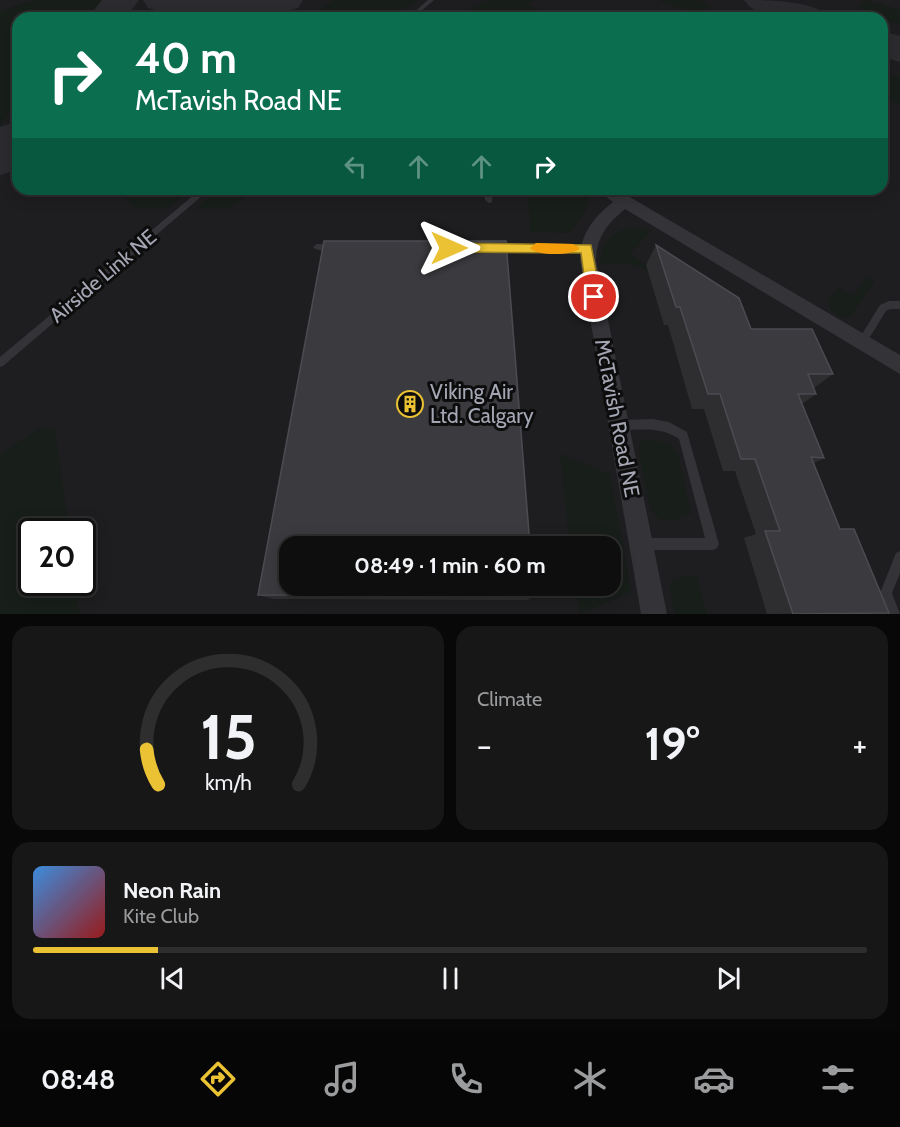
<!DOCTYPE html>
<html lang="en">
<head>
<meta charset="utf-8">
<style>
  :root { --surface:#0e0e0e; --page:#171717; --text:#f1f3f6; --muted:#9b9c9e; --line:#2e2e2e; --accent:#eac233 }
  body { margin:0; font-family:Cabin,sans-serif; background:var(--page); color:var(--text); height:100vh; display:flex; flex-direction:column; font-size:22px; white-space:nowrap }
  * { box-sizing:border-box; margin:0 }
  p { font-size:20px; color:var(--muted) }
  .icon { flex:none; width:33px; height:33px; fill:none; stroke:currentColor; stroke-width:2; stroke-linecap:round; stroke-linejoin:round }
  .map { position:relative; height:614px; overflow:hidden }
  .details { display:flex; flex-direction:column; gap:12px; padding:12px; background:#080808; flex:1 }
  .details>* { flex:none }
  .hud { position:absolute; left:12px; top:12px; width:876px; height:183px; border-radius:18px; box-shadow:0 3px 15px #0003,0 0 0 2px var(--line); background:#0b6e4f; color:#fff; overflow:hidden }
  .speed { position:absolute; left:18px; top:518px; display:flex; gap:12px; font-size:30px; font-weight:700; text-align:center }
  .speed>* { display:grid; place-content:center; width:78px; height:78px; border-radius:50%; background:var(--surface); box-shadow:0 3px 15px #0003,0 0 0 2px var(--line); line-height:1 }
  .speed .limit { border:3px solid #111; border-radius:9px; background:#fff; color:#111 }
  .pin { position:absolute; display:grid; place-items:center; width:51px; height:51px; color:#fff; margin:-26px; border:3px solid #fff; border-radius:50%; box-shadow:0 2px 6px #0007 }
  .me { position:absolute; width:66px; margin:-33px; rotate:90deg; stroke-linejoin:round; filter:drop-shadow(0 0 4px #0008) }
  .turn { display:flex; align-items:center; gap:21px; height:126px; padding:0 24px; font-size:27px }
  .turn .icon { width:78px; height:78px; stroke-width:2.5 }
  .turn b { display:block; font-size:42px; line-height:51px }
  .lanes { display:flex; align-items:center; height:57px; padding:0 24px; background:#0003; justify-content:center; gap:30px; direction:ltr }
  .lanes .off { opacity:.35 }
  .big { font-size:45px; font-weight:800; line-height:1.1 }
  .details .card { flex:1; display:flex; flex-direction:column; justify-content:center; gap:9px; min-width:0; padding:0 21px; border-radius:18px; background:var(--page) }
  .details .dial { align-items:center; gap:0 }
  .dial svg { height:156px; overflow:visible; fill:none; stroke:var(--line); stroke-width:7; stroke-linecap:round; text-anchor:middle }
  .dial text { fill:var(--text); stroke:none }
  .song { display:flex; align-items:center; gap:18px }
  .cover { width:72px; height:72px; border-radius:9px; background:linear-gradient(135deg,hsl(210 70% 55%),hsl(0 70% 35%)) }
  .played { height:6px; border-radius:3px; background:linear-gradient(90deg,var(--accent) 15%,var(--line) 15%) }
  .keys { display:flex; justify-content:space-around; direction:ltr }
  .heat { display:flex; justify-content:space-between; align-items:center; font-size:33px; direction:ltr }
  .details .tiles { flex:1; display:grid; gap:12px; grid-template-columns:1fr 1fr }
  .card:last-child { grid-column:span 2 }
  .trip { position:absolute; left:279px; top:536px; width:342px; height:60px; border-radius:18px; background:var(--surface); box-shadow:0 3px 15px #0003,0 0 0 2px var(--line); font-weight:800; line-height:60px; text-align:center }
  .tabs { display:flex; height:96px; justify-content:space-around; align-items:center; background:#060606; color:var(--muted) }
  .tabs .icon { width:42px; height:42px }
  .tabs .current { color:var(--accent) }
  .tabs b { font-size:27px; color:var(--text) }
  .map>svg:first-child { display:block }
  .built { fill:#1e1e20; fill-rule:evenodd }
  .green { fill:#181e1a }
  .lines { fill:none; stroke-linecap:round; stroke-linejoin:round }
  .taxiway { fill:#2c2c30; fill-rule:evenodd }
  .lane { fill:#333338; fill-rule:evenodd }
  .street { fill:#333338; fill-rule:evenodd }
  .wall { fill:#2e2e31 }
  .building { fill:#3b3b3f; stroke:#4b4c51; stroke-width:1.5 }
  .route { fill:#eac233; stroke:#987e21; stroke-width:1.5 }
  .slow { fill:#f59e0b }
  .labels { text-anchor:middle; stroke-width:6; stroke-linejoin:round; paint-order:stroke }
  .street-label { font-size:21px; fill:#a4a7b3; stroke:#0d0d0e }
  .poi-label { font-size:21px; fill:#a4a7b3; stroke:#0d0d0e; text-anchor:start }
</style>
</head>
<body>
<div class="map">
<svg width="900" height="614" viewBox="0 0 900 614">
  <rect width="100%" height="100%" fill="#121213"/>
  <path class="built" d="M0 0H900V614H0ZM18 18H882V189H18ZM32 531H82V582H32ZM290 546H610V585H290Z"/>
  <path class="green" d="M33 0H100L86 18H18V102L0 125V11Z
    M334 0H421L383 18H307Z
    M488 0H535L527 5 539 10 525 18H452Z
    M658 0H697L711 6C695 17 674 6 658 0Z
    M865 0 900 10V25L867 13 861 10 859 5Z
    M882 71 900 78 899 104 882 98Z
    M119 189H192L169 208 132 207Z
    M219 189H260L226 208H196Z
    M528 189H584C595 208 579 217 571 233L530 232Z
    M629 227 652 230 630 254 652 269 648 272 630 263 600 265C599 245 611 233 629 227Z
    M867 277 875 281 851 316 842 318 831 311 828 302 838 287 854 296Z
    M40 428 55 429 69 531H32V582H75L80 614H0V454Z
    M643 440 669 442 678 455 691 513C682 520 660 526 653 512 646 498 642 464 638 447Z
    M560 454 610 474 631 592 579 614 575 585H610V546H570Z
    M697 575 707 614H675C669 582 661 579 697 575Z"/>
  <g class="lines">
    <path class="taxiway" d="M102 0H139L126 18H88Z
      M143 0H303L298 8 257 18H183L148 8Z
      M744 0C770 0 814 0 831 18 804 18 761 25 744 0Z
      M882 31 900 36V62L882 57Z
      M18 121V170L0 175V127Z"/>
    <path class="lane" d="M428 0H434L413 18H407Z
      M201 189H210L3 366 0 367V357Z
      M485 189H493L492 202 489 203 485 200Z
      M317 244H335L339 247C334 252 318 252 313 247Z
      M496 245H587L591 248 587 251H496L492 248Z
      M889 301H900V309H890L886 311 865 345 862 346 859 345 857 342 859 339 880 305Z
      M653 419 669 422 687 432 719 544 717 548 713 550H641L637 548 635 544 637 540 641 538H705L679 439C661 426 640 430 619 430L615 429 614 425 615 421 619 420Z
      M900 551V573L892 593 900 614H888L880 593 896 553Z"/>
    <path class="street" d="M596 189H616L900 355V374L625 209C608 223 597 236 596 260L667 614H641L580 260C580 234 594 217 613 202Z"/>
  </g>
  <path class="wall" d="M656 245 751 329 833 374 814 388 816 394 802 404 824 458 814 463 840 529 889 613 767 614 744 538 756 534 735 471H723L704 409H692L668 325H664L646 265Z
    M258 595 534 596 528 600 273 599Z"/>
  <path class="building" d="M324 241H506L530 546H290V585H533L534 596 258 595Z
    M656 245 739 298 751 329H812L833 374H808L816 394H798L824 458 811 457 840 529H854L889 613 793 614 765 531H780L755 459H741L720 394H708L680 307H676Z"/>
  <path class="route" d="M449 243 591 245 601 297 594 302 587 297 581 253 449 252 443 248Z"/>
  <path class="slow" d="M536 243 573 244 580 248C574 256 536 256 530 248Z"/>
  <defs>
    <symbol id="building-ring" viewBox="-11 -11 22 22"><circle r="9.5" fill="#0d0d0e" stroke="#eac233" stroke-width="1.5"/><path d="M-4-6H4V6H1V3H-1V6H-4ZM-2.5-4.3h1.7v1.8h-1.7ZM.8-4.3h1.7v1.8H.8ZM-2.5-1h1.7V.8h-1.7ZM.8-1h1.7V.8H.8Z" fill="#eac233"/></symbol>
  </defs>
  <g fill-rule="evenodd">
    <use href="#building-ring" x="395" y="389" width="30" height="30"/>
  </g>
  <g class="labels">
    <g class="street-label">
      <text transform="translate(103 276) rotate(-40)" y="7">Airside Link NE</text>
      <text transform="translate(617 418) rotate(79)" y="7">McTavish Road NE</text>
    </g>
    <g class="poi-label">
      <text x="430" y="399">Viking Air<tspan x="430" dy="24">Ltd. Calgary</tspan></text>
    </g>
  </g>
</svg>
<div class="speed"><div class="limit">20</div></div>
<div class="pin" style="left:594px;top:297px;background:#d93025"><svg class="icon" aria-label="arrive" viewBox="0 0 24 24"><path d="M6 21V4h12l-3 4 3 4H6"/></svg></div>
<svg class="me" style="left:449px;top:248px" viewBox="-20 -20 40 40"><path d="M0-17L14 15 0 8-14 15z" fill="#eac233" stroke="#fff" stroke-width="4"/></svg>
<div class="trip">08:49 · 1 min · 60 m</div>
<div class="hud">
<div class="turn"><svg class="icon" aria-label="right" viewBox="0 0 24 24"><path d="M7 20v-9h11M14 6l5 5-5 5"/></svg><div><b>40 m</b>McTavish Road NE</div></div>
<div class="lanes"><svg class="icon off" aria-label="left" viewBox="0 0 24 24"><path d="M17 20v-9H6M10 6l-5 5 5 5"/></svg><svg class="icon off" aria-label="ahead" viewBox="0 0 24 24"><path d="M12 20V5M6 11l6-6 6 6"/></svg><svg class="icon off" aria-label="ahead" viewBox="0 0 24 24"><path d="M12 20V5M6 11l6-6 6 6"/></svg><svg class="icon" aria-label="right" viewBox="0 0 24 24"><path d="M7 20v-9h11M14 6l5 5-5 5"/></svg></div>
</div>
</div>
<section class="details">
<div class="tiles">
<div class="card dial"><svg viewBox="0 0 100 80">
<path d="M14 69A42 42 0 1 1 86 69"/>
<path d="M14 69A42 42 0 0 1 8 51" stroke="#eac233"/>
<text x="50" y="56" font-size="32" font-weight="700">15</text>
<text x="50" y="72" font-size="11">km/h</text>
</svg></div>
<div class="card"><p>Climate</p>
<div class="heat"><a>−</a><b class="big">19°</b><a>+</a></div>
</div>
<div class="card">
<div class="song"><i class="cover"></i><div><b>Neon Rain</b><p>Kite Club</p></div></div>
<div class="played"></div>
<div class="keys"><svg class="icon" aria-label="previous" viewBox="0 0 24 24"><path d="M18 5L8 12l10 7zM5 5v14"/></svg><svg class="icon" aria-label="pause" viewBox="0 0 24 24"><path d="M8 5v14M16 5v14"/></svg><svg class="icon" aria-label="next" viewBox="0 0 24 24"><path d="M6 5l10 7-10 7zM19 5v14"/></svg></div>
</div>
</div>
</section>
<nav class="tabs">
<b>08:48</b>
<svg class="icon current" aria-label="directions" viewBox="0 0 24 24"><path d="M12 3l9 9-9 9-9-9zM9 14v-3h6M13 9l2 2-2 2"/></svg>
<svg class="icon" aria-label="music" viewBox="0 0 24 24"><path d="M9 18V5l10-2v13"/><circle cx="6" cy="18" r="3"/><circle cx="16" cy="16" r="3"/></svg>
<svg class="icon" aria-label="phone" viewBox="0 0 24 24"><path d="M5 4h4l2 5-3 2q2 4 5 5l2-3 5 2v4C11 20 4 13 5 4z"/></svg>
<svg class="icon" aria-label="climate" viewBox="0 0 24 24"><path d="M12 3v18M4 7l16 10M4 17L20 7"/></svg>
<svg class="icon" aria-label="car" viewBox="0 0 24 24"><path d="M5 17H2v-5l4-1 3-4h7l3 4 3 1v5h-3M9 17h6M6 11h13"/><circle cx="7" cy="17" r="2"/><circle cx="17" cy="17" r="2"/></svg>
<svg class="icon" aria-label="filters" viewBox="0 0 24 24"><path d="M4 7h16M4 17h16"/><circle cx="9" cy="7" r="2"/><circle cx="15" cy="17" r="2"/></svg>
</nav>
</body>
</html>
